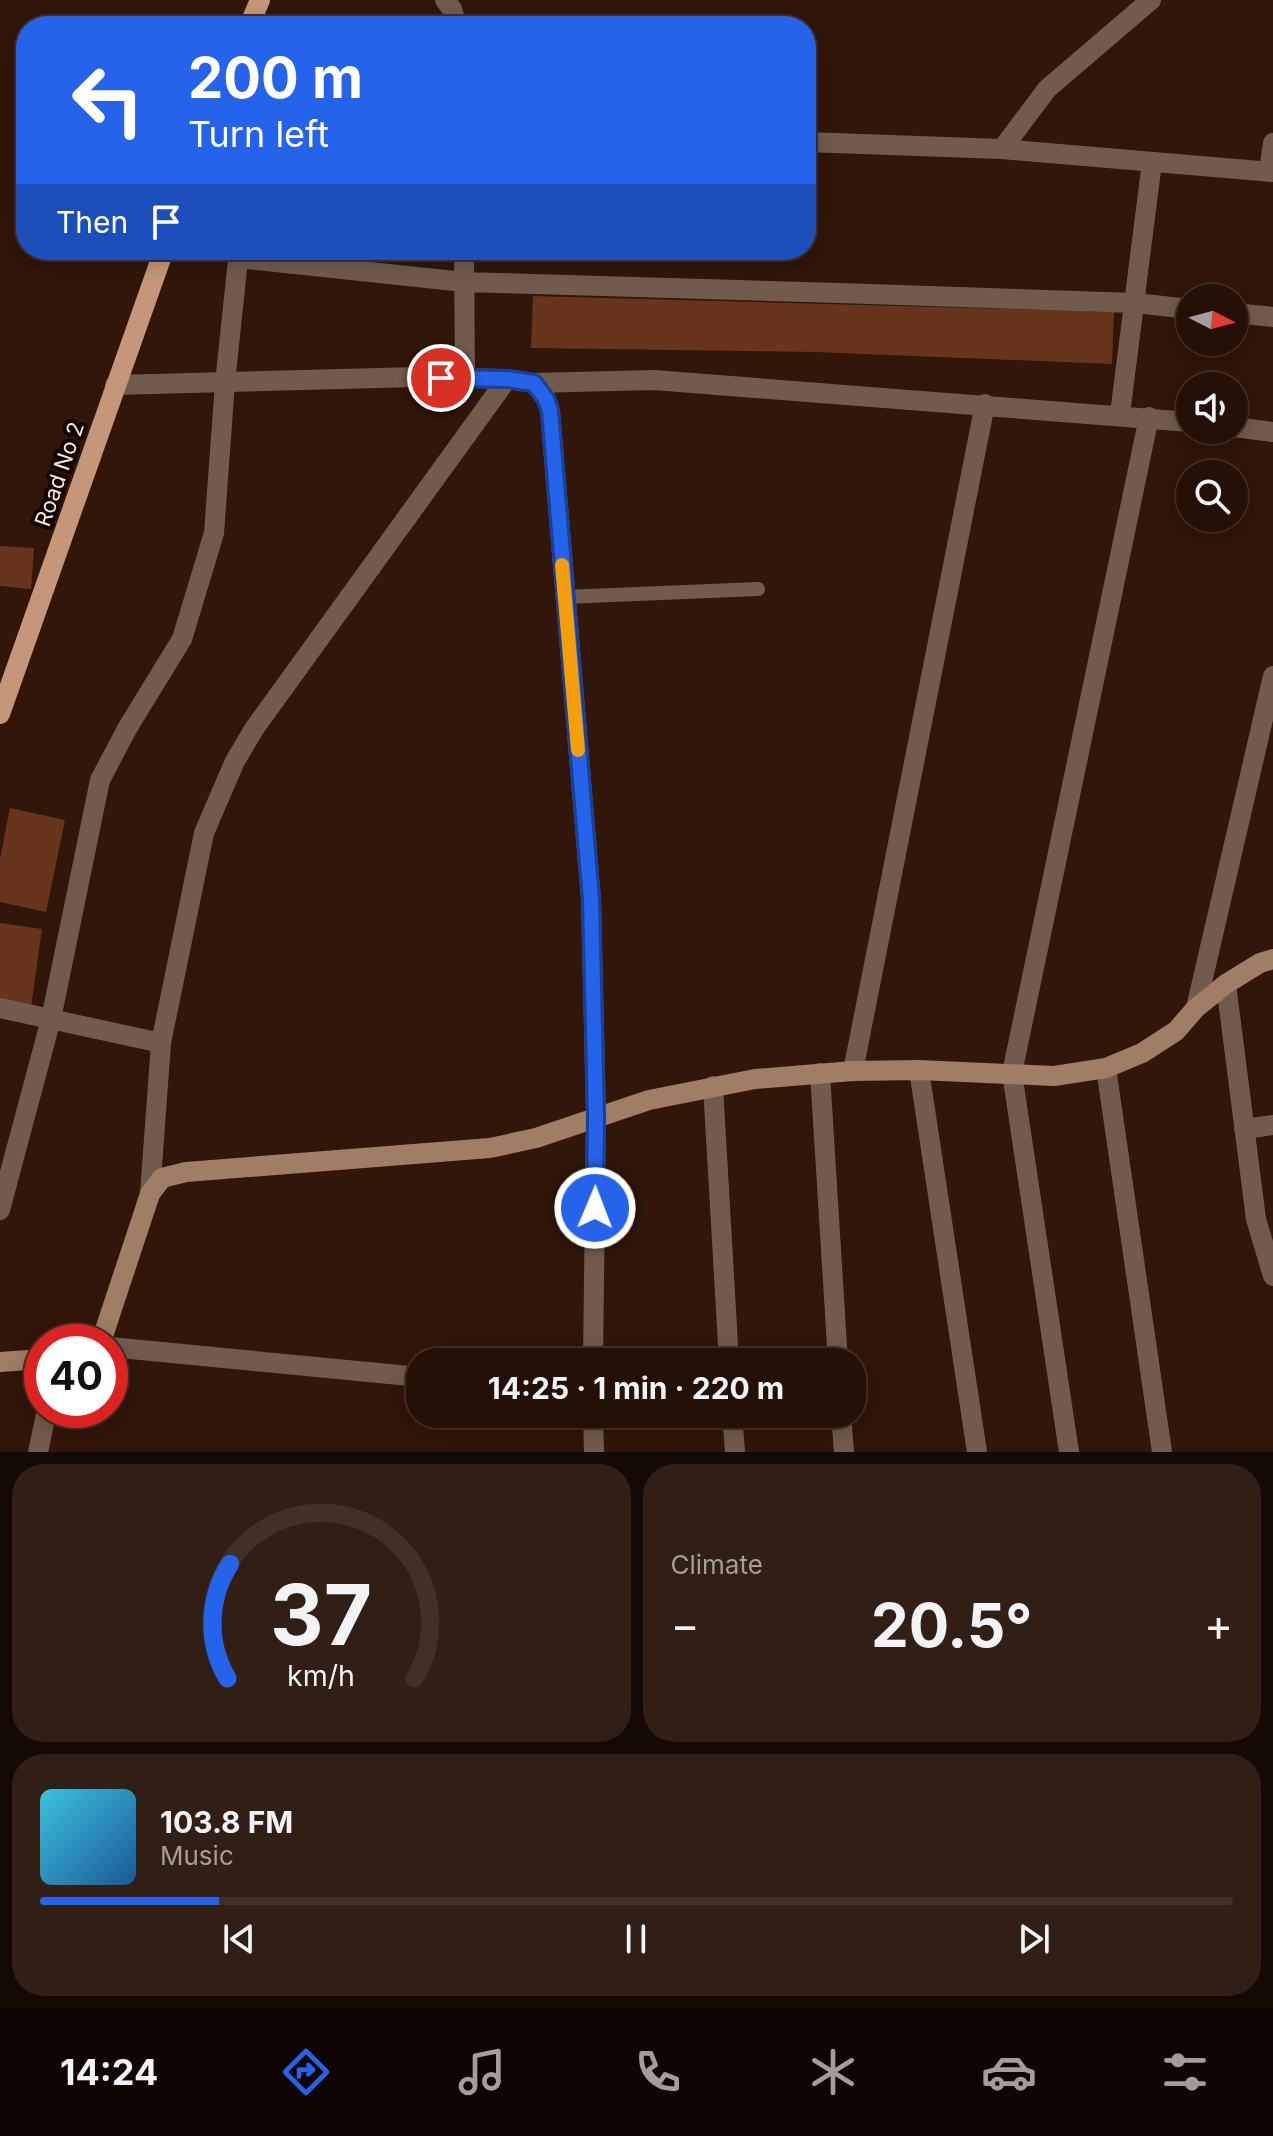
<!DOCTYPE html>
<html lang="en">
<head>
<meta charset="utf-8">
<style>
  :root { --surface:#251007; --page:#311e15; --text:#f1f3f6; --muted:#a39d9b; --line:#423028; --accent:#2563eb }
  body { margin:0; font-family:Inter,sans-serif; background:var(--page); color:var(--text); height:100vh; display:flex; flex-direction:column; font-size:30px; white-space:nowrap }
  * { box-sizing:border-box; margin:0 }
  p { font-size:26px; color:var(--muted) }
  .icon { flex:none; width:44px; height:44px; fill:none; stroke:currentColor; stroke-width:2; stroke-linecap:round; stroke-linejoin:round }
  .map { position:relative; height:1452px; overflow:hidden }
  .drawer { display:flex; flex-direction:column; gap:12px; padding:12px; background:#140904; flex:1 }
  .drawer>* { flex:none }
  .guide { position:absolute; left:16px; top:16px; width:800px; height:244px; border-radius:32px; box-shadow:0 4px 20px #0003,0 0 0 2px var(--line); background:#2563eb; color:#fff; overflow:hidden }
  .needle { width:52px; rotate:96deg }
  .buttons { position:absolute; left:1176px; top:284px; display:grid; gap:16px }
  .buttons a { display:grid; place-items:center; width:72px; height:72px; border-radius:50%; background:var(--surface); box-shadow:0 4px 20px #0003,0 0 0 2px var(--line); font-size:40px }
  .speed { position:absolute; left:24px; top:1324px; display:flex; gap:16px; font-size:40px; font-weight:700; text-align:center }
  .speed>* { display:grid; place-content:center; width:104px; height:104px; border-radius:50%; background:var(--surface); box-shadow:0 4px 20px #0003,0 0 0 2px var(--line); line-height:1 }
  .speed .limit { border:12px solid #d22; background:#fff; color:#111 }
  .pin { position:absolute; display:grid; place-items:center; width:68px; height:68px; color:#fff; margin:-34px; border:4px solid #fff; border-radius:50%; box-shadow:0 2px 8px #0007 }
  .me { position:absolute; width:88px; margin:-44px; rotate:1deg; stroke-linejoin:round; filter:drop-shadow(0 0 6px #0008) }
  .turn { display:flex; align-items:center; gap:28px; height:168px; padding:0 40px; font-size:36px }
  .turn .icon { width:104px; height:104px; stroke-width:2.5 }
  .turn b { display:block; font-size:56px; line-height:68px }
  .then { display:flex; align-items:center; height:76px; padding:0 40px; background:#0003; gap:16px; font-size:30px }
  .big { font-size:60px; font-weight:700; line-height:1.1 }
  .drawer .tile { flex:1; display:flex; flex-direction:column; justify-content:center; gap:12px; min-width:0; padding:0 28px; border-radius:32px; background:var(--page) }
  .drawer .dial { align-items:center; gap:0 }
  .dial svg { height:208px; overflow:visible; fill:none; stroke:var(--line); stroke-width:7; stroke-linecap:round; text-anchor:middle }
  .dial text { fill:var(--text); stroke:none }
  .song { display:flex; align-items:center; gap:24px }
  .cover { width:96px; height:96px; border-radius:12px; background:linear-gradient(135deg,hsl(190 70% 55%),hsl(210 70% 35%)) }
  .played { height:8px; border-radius:4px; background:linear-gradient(90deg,var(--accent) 15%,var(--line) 15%) }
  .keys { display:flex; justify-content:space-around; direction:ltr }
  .heat { display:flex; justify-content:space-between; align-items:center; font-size:44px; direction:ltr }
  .drawer .tiles { flex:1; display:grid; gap:12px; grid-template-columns:1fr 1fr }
  .tile:last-child { grid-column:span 2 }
  .trip { position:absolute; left:406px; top:1348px; width:460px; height:80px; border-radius:32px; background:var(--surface); box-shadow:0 4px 20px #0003,0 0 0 2px var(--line); font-weight:700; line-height:80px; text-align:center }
  .tabs { display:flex; height:128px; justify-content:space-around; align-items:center; background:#0f0603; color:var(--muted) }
  .tabs .icon { width:56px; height:56px }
  .tabs .active { color:var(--accent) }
  .tabs b { font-size:36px; color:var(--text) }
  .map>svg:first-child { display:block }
  .building { fill:#67341c }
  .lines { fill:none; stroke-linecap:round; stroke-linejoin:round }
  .service { stroke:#715b4c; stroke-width:14 }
  .minor { stroke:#715b4c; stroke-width:20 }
  .tertiary { stroke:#715b4c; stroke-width:20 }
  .secondary { stroke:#a07d65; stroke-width:20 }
  .primary { stroke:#c59778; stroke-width:20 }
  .route-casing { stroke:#184099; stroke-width:20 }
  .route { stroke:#2563eb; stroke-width:14 }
  .slow { stroke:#f59e0b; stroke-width:14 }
  .labels { text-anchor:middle; stroke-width:8; stroke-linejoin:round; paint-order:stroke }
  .street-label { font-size:22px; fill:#fce8e0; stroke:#110502 }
</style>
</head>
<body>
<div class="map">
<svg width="1273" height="1452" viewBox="0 0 1273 1452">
  <rect width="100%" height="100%" fill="#311609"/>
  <path class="building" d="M533 296 1114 312 1112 364 815 352 531 348Z
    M0 546 34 548 31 589 0 586Z
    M10 808 65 820 46 912 0 902V859Z
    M0 923 42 929 31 1007 0 1003Z"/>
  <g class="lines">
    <path class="service" d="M565 597 758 589"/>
    <path class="minor" d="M445 0 452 9 457 26
      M806 142 1002 149 1273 172
      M1002 149 1047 89 1151 0
      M1269 172 1273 143
      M464 250 465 378
      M238 258 464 282 870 294 1135 303 1190 309
      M1234 313 1273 317
      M534 383 654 380 1190 422
      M1120 414 1152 162
      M1234 427 1273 432
      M1226 984 1256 1219 1273 1276
      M0 1008 161 1043
      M1196 1008 1273 676
      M1106 1068 1162 1452
      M919 1070 977 1452
      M853 1071 985 404
      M820 1073 838 1362
      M713 1086 729 1362
      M1244 1129 1273 1125
      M150 1194 161 1043 204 833 235 761 254 729 507 379
      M0 1210 51 1019 100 780 128 727 182 639 214 533 225 383 239 250
      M110 1347 420 1377
      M732 1414 735 1452
      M841 1414 844 1452
      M38 1452 47 1410
      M1069 1452 1012 1073 1149 417"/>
    <path class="tertiary" d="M115 385 416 377 507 379 534 383 546 399 550 411 591 899 596 1116 593 1362
      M593 1414 594 1452"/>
    <path class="secondary" d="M101 1342 150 1194 162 1178 186 1172 490 1148 536 1138 649 1100 755 1079 853 1071 919 1070 1054 1076 1106 1068 1142 1053 1176 1031 1196 1008 1226 984 1260 963 1273 959
      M0 1362 42 1359"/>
    <path class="primary" d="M249 26 260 0
      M0 714 164 250"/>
  </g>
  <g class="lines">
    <defs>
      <path id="route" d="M441 378 507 379 534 383 546 399 550 411 591 899 596 1116 595 1208"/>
    </defs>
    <use href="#route" class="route-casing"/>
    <use href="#route" class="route"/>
    <path class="slow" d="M562 565 578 750"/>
  </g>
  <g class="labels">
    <g class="street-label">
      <text transform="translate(59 474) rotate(-71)" y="8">Road No 2</text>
    </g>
  </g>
</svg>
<div class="buttons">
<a><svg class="needle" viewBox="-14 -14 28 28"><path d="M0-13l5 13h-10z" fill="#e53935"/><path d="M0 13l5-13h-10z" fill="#a39d9b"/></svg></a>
<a><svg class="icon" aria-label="sound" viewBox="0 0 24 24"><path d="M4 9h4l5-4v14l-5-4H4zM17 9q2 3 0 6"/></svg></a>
<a><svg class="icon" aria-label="search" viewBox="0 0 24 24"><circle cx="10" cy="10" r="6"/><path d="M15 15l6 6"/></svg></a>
</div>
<div class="speed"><div class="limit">40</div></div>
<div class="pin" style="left:441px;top:378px;background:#d93025"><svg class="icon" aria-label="arrive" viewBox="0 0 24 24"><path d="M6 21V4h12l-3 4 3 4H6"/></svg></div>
<svg class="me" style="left:595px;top:1208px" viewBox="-20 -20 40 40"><circle r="17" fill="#2563eb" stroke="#fff" stroke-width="3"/><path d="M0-11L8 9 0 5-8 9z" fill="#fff"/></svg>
<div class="trip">14:25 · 1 min · 220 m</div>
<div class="guide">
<div class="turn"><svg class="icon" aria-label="left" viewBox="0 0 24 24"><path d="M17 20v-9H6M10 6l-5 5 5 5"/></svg><div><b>200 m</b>Turn left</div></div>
<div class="then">Then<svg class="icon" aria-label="arrive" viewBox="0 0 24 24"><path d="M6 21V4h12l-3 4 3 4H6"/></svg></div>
</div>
</div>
<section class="drawer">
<div class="tiles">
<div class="tile dial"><svg viewBox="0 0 100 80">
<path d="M14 69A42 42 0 1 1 86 69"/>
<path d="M14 69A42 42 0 0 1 15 25" stroke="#2563eb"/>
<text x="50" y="56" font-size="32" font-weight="700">37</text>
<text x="50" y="72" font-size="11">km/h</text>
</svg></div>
<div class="tile"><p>Climate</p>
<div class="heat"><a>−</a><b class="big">20.5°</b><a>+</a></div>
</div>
<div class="tile">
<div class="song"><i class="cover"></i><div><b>103.8 FM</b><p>Music</p></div></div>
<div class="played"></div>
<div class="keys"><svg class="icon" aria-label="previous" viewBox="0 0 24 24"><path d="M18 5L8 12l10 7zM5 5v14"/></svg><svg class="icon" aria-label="pause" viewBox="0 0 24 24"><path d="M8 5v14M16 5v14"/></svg><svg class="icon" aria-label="next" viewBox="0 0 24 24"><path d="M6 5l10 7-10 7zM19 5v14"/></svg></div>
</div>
</div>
</section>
<nav class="tabs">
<b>14:24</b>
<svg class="icon active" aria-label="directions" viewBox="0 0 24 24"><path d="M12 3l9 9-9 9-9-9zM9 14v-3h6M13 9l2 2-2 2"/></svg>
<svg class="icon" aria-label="music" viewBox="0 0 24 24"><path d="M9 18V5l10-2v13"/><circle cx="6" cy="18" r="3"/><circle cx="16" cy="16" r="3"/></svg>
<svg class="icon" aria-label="phone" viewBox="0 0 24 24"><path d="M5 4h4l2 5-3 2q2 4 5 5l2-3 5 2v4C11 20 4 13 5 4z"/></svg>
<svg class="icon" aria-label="climate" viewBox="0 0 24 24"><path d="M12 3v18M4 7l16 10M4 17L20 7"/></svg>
<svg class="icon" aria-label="car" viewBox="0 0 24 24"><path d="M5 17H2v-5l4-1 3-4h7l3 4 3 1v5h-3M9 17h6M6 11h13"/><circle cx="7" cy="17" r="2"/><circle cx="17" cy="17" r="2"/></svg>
<svg class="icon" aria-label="filters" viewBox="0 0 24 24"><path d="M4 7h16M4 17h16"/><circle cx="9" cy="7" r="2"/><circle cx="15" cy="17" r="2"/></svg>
</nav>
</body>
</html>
